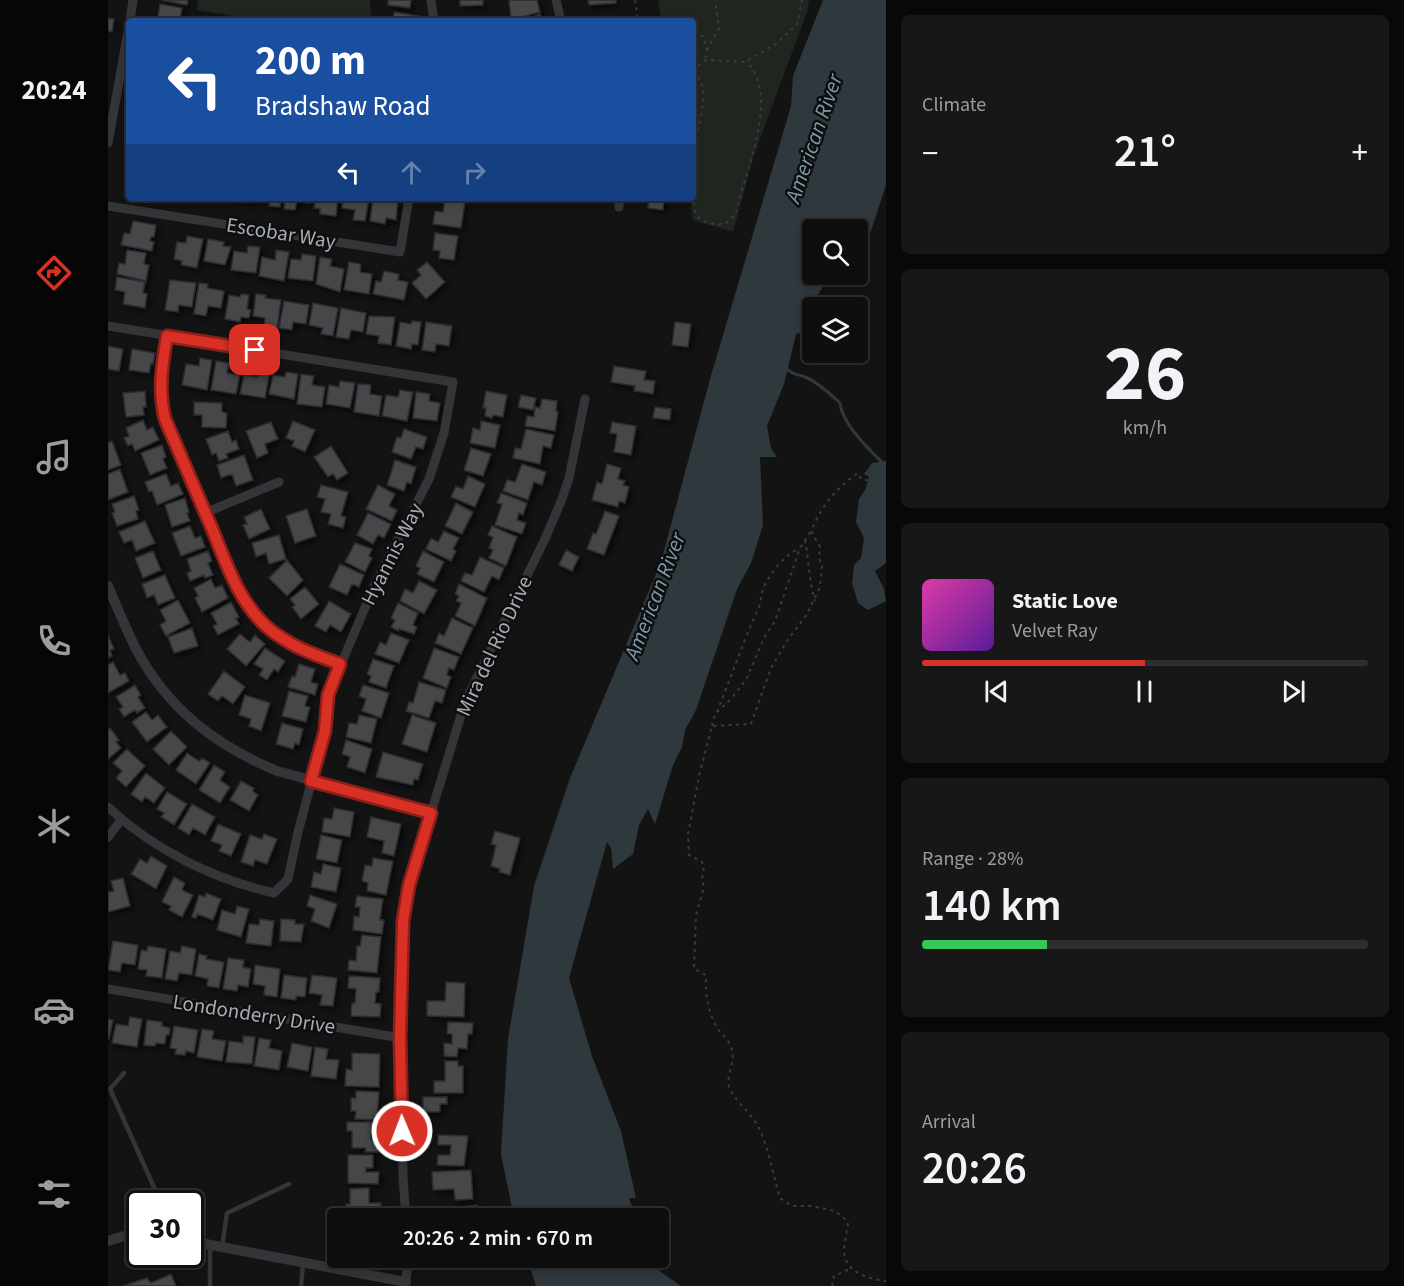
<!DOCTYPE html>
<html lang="en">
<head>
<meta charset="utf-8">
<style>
  :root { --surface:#0e0e0f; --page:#171718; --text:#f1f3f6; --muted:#9b9c9e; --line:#2e2e2f; --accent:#d93025 }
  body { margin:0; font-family:"Source Sans 3",sans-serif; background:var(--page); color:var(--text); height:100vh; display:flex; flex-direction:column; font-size:22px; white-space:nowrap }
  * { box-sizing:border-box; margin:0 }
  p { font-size:20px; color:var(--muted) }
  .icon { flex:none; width:33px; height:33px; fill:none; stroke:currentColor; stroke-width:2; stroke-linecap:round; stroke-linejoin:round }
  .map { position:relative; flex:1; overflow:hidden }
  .panel { display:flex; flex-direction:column; gap:15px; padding:15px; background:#080808; width:518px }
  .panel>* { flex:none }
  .guide { position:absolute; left:18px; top:18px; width:570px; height:183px; border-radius:6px; box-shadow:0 3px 9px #0003,0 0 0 2px var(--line); background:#1a4fa0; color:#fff; overflow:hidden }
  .tools { position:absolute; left:694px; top:219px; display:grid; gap:12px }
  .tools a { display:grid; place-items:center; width:66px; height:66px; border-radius:6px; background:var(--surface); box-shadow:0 3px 9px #0003,0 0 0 2px var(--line); font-size:30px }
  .speed { position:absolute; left:18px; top:1190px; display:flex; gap:12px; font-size:30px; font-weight:700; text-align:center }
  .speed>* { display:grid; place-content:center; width:78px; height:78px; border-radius:50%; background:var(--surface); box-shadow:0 3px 9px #0003,0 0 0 2px var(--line); line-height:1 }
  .speed .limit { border:3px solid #111; border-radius:9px; background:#fff; color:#111 }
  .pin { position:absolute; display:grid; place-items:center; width:51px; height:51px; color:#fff; margin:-26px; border-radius:12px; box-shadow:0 3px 9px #0006 }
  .me { position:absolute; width:66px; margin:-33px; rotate:359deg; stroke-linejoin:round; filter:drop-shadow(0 0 4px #0008) }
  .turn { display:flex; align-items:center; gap:21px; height:126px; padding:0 30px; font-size:27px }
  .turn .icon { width:78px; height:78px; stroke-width:2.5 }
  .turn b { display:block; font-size:42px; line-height:51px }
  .lanes { display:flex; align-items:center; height:57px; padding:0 30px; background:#0003; justify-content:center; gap:30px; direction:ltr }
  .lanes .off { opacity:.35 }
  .big { font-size:45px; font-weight:600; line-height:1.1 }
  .panel .card { flex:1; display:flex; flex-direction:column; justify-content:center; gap:9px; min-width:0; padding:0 21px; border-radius:9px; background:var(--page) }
  .panel .dial { align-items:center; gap:0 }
  .dial b { font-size:78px; line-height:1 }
  .song { display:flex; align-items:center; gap:18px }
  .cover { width:72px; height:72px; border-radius:9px; background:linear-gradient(135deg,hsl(320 70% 55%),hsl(270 70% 35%)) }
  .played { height:6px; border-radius:3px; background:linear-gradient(90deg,var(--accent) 50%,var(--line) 50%) }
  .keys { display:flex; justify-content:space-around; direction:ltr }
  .heat { display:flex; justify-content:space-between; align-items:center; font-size:33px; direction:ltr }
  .charge { height:9px; border-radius:4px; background:linear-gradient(90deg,#34c759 28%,var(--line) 0) }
  .trip { position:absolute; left:219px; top:1208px; width:342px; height:60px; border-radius:6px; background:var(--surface); box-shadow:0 3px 9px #0003,0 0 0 2px var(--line); font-weight:600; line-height:60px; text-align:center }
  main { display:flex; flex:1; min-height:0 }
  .tab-bar { display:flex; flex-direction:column; width:108px; justify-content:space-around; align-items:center; background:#060606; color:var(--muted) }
  .tab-bar .icon { width:42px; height:42px }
  .tab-bar .active { color:var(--accent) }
  .tab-bar b { font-size:27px; color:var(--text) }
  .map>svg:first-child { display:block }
  .green { fill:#1f2620 }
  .water { fill:#2f383d }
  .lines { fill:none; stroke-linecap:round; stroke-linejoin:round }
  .stream { stroke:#2f383d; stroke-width:3 }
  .building { fill:#444649; stroke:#2d2d30; stroke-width:1.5; filter:url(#shadow) }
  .path { stroke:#3a3c3f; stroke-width:2; stroke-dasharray:3 4.5; stroke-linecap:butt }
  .service { stroke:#343538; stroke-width:4.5 }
  .minor { stroke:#343538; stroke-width:9 }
  .tertiary { stroke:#343538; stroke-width:10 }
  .route-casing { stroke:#8d1f18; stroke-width:15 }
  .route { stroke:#d93025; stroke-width:10 }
  .labels { text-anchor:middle; stroke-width:5; stroke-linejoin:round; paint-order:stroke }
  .street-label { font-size:21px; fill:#a5abb3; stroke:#0e0e0f }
  .water-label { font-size:22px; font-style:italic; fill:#7f9aab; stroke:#0e0e0f }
</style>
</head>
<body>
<main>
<nav class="tab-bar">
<b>20:24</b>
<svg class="icon active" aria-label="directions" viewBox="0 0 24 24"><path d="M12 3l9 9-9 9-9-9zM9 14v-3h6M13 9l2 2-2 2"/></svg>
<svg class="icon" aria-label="music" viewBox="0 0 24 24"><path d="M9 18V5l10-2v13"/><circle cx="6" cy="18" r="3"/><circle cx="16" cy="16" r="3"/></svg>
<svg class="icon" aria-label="phone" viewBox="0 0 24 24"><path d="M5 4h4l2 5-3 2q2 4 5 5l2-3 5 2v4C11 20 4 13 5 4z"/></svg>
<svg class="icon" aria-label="climate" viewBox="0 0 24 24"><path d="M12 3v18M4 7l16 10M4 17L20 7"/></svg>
<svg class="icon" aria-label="car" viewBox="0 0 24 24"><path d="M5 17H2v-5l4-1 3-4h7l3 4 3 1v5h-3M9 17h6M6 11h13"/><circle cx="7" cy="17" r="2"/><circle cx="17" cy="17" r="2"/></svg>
<svg class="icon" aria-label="filters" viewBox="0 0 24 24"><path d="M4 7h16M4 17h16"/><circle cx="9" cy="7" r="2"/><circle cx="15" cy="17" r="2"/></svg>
</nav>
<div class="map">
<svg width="779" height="1286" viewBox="0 0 779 1286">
  <defs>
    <filter id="shadow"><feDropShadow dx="3" dy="3" stdDeviation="3" flood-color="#0009"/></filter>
  </defs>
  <rect width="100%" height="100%" fill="#131314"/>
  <path class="green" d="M90 0H262L263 21H155L89 10Z
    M550 0H701L699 12 646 155 625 232 585 220 582 198H585V21H553Z"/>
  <path class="water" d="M715 0H778V185L761 237 750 242V230H705V274L722 275 698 314 699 330 688 334 676 384 659 426 663 448 669 457H652L655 525 643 563 629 589 588 710 577 730 574 747 565 765 547 824 540 809 531 825 525 854 505 869 503 848 499 842 461 978 484 1056 513 1131 528 1198H521L528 1218H406L393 1154 400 1039 426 886 462 778 553 562 602 379 683 106 685 76Z
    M778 461V563L767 571 776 589 778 601 760 610 750 603 744 583 746 565 753 558 756 538 748 522 751 499 757 490 761 477 756 474 764 463Z
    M419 1257H545L553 1272 573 1286H428Z"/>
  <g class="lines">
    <path class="stream" d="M679 369C685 375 690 374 697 377 710 382 722 394 732 403 734 423 759 448 774 462"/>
  </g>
  <path class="building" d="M53 0H80L79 5Z
    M280 0H303L302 8 280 5Z
    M352 0H375V5L352 6Z
    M401 0H429L432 12 403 20Z
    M480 0H508V3L481 5Z
    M52 4 74 8 72 21H49Z
    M286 12 311 16 310 21H285Z
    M432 14 435 21H414Z
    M0 18 6 19 4 32 0 31Z
    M364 18 382 21H363Z
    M131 198H145L144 202 131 201Z
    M154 198H173L172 207 161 206 162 199Z
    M177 198H202V203L189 201 187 210 176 209Z
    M208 198H230L228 216 212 214V209L206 208Z
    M235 198H261L257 221 245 220 247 210 234 208Z
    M265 198 290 201 288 220 278 218 277 224 262 221Z
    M541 198H556L555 210 540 208Z
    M337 199 357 202 353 228 325 224 327 211 335 212Z
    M25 221 48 225 46 237H43L42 241 46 242 44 251 13 245 16 233 22 234Z
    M327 233 350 236 346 260 331 258 332 251 325 250Z
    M79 236 95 239 89 268 73 265 74 261 66 259 69 242 78 243Z
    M100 239 116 242 115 246 123 247 117 265 96 261Z
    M140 246 152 247 148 273 123 270 126 251 139 253Z
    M19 250 38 253 36 264 41 265 38 281 9 274 11 263 17 264Z
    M168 250 181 252 176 281 151 276 154 257 167 260Z
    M194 254 208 256 205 281 180 278 183 259 193 260Z
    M212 257 224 259 222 266 236 269 232 292 208 284Z
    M241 262 253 264 252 272 264 274 261 294 236 290Z
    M319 262 337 282 318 299 304 283 313 275 309 270Z
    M276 271 291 274 290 280 300 282 296 300 265 294 268 281 273 282Z
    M9 277 37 282 35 293 39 294 37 308 15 304 17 292 7 290Z
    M62 280 88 283 84 307 71 305 70 312 57 310Z
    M91 283 100 284 99 288 116 291 113 308 100 306 98 316 86 314Z
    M133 294 141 295 139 309 143 310 141 318 133 317 132 322 117 319 121 295 132 297Z
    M148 294 158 295 157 298 173 300 169 328 156 326 157 318 145 316Z
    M176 301 201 305 198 324 185 322 184 330 171 328Z
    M205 303 230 308 225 336 213 334 215 328 201 325Z
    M233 308 258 313 255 332 243 330 241 339 228 337Z
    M261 316 287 317 283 345 270 343 271 336 258 334Z
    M304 321 313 322 310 345 304 344 303 349 288 346 292 322 303 324Z
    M318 322 344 326 341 346 328 344 327 352 314 350Z
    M567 322 583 324 580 347 564 345Z
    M0 346 15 349 11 371 0 369Z
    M24 349 47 353 45 364H43L41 373 21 370Z
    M92 358 104 360 99 390 74 385 78 364 91 366Z
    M108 361 121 363 119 373 132 375 128 394 103 390Z
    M506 366 538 371 536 380 547 381 545 394 526 391 527 386 503 382Z
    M151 369 162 371 157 398 132 394 136 375 149 377Z
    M178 372 190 374 186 399 161 394 165 375 177 377Z
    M193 374 206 376 204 385 217 387 214 407 189 404Z
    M232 381 247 383 242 408 218 404 221 385 231 387Z
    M250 384 263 385 262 394 274 396 271 416 246 412Z
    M292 390 305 392 299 421 274 416 278 395 290 397Z
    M37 391 38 407H35L36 415 18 417 15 393Z
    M378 391 399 395 395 417 385 415 384 418 377 416 378 408H375Z
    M308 392 322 394 321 401 332 403 329 421 305 418Z
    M413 395 428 398 425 410 410 407Z
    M434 399 449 401 448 411 450 412 447 431 417 426 419 416 426 417 427 407 432 408Z
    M86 402 114 403V412L119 413 118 428 94 427V415H86Z
    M547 407 563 409 562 420 545 418Z
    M35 420 39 430 45 427 51 440 27 451 24 444 20 446 16 438 21 436 18 428Z
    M185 421 207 430 197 452 184 446 186 441 178 438Z
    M373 421 392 425 387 448 362 443 365 428 372 430Z
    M163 422 170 439 157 444 160 453 149 458 138 431Z
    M504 422 528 426 523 455 506 452 509 434 502 433Z
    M296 429 319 437 315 449 308 447 303 459 284 452 289 437 293 438Z
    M418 429 446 435 443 448 435 446 432 464 405 458 407 448 413 449Z
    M120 431 124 442 128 440 131 449 118 454 120 458 111 461 108 453 104 455 98 439Z
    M4 441 13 465 0 470V443Z
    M54 445 58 457 55 459 59 468 42 475 33 453Z
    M223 446 240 473 229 480 225 474 220 477 206 457Z
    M363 448 383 454 375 476 356 470Z
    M136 455 145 480 128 486 124 474 113 478 109 465Z
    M287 460 308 467 303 484 299 482 296 491 279 485Z
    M414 464 438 472 434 485 426 482 420 500 395 491 399 480 407 482Z
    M499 464 513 468 510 479 517 481 515 485 521 487 517 503 511 501 510 507 484 500 489 482 494 484Z
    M12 469 20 492 0 500V474Z
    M58 474 63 486 70 483 75 494 49 505 44 491 41 492 37 482Z
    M360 476 377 484 367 507 343 497 348 486 355 489Z
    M213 485 240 492 233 516 238 517 235 528 220 524 223 514 213 512 217 499 209 497Z
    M270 485 287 494 281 506 289 510 284 521 258 509Z
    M393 493 419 503 415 515 411 513 409 520 418 523 414 534 387 525 394 504 389 503Z
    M26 496 31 510 28 511 30 519 9 526 4 513 7 512 4 504Z
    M77 498 81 512 79 513 82 521 64 527 57 505Z
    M348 503 365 512 354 534 337 526Z
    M153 509 162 529 141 539 135 525 139 524 136 517Z
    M199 509 208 536 187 543 178 516Z
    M497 511 511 516 496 555 479 549 485 533 488 534Z
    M260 513 283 524 276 538 270 535 265 544 249 535Z
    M37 521 47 543 28 551 24 540 16 543 11 532Z
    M82 526 87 538 93 536 97 547 73 556 64 533Z
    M384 526 409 537 398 566 381 558 385 550 381 548 385 537 380 535Z
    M336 531 351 538 345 549 348 551 343 561 318 549 323 538 330 542Z
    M171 535 178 559 161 564 158 553 148 557 144 543Z
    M247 543 264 549 261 556 264 558 257 572 237 562Z
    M458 550 471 557 464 571 451 565Z
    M45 551 53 570 35 578 27 558Z
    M100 551 104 561 100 563 105 575 97 578 96 575 82 581 79 573 83 571 79 559Z
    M315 551 336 562 326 582 309 574 312 568 308 566Z
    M372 557 396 568 391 580 384 576 376 592 353 581 357 573 364 575Z
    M179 560 195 580 179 596 161 578Z
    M232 564 256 575 251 587 244 584 239 595 221 587Z
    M57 575 67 598 50 605 46 595 39 598 34 584Z
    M103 579 107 588 114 585 120 598 94 612 87 598 90 596 86 588Z
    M311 581 329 590 316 614 292 601 297 589 305 593Z
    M351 584 379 598 367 626 347 616 353 603 348 601 351 596 347 594Z
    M197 587 211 604 193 619 184 607 187 605 182 599Z
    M70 600 82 623 58 636 52 625 58 621 52 610Z
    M221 601 243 614 233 632 222 625 218 632 207 626Z
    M123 602 131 617 128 618 131 624 110 635 105 626 109 624 103 613Z
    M290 603 310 613 305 625 309 627 306 634 291 629 290 631 283 627 287 620 283 618Z
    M344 618 365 628 353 654 327 643 331 633 336 636Z
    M84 628 90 646 66 653 60 637Z
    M283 633 301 640 291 663 267 654 272 642 278 645Z
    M132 634 142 642 147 635 157 644 138 666 119 649Z
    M0 635 6 649 2 650 4 656 0 658Z
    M157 648 177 661 170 672 166 669 159 680 151 675 155 669 146 664Z
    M326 648 351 657 346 670 341 668 339 675 343 677 339 688 315 678Z
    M265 659 286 666 278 688 261 682 263 676 259 674Z
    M5 662 12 675 17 673 21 681 0 693V665Z
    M191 664 207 669 203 682 210 684 207 695 180 687 184 676 187 677Z
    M116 671 137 687 125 704 114 696 110 701 100 694Z
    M311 682 338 690 334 703 327 701 321 718 298 711 301 702 305 703Z
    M27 685 33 695 30 697 37 708 29 713 27 710 16 717 11 709 15 707 8 697Z
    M255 685 281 693 273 718 254 711 258 699 251 696Z
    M181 691 200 696 197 706 202 707 198 722 174 716Z
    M137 695 162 703 153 731 141 726 143 719 131 715Z
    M38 712 44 720 50 715 59 727 39 742 24 722Z
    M251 715 269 719 263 743 238 737 241 723 249 724Z
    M304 715 328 723 319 752 294 744Z
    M174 723 195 729 191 745 187 743 185 749 168 744Z
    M2 728 11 740 8 742 13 748 0 759V730Z
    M63 731 79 747 61 765 45 749Z
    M238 740 264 749 257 773 239 767 242 757 234 754Z
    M19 749 37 766 18 787 8 778 14 771 5 763Z
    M275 752 315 764 310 780 306 779 305 785 268 777Z
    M79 753 91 761 94 758 102 763 88 784 68 770Z
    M106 765 117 772 112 780 122 787 112 803 91 790Z
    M38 773 57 788 46 803 37 797 34 802 23 794Z
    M133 781 146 788 145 791 150 795 141 811 122 800Z
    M59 792 79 804 66 825 53 817 56 813 49 809Z
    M84 804 107 817 97 835 85 828 81 835 70 828Z
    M226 808 246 812 242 837 214 832 216 818 224 819Z
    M263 817 293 824 286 856 274 853 276 841 259 837Z
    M110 824 133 834 123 856 111 851 114 845 103 841Z
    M387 831 412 838 402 875 391 872 392 869 383 866 388 845 383 844Z
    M156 834 169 839 159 864 147 860 145 866 133 862 142 835 154 839Z
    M213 835 234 840 229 863 208 859Z
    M43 856 59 866 48 889 23 874 32 859 39 863Z
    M265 858 285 861 278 895 259 891 260 883 254 881 257 865 264 866Z
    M215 864 233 868 228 892 203 887 206 872 213 874Z
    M66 877 77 883 74 890 85 895 74 917 61 910 63 906 54 902Z
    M15 878 22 906 0 912V892L6 891 3 881Z
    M98 893 113 899 105 920 89 914 88 918 84 917 91 895 97 897Z
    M202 895 229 904 221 928 203 921 207 909 199 906Z
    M249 896 275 899 272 920H276L274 934 245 930 246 916 251 917 252 907H247Z
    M129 906 141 909 133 937 109 930 114 910 127 914Z
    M152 919 166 921 163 946 138 943 141 924 151 925Z
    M173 919 187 920V924H196L193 942 172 941Z
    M254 935 273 937 269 973 240 970 241 960 248 961 249 946H252Z
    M5 941 30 945 27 965 14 963 12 972 0 970Z
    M40 946 58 949 54 978 38 976 39 970 30 969 33 950 39 951Z
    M74 946 88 949 84 975 71 973 69 981 57 979 62 951 72 953Z
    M91 954 99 956 98 959 116 962 111 988 99 986 100 979 87 976Z
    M120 958 136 960 135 967 143 969 140 987 130 985 129 991 115 989Z
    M147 965 172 969 169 997 156 995 157 986 145 984Z
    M176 975 199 978 197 997 188 996V1000L173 998Z
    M204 975 229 978 225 1006 212 1005 214 995 201 993Z
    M241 976 272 978 271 992H268L267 1003 273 1004 272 1017 243 1016 244 1003H247L248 989 240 988Z
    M338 982 357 983 356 1017 319 1016V1001H337Z
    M22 1017 34 1019 29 1047 4 1043 8 1024 20 1026Z
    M0 1019 5 1020 1 1039H0Z
    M39 1020 54 1022V1026L62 1028 61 1035H58L57 1044 48 1043 47 1046 36 1045Z
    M340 1022 365 1023 364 1034H360L359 1049 350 1048 349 1057 336 1056V1043L344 1044V1034H339Z
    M66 1026 90 1030 86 1053 78 1051 77 1055 67 1054 68 1049 62 1048Z
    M94 1029 106 1031 104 1039 118 1041 114 1061 89 1057Z
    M135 1036 147 1037 144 1064 118 1062 121 1041 135 1043Z
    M151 1038 163 1040 161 1048 174 1051 171 1070 146 1066Z
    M184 1043 204 1047 200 1071 179 1067Z
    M207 1047 220 1049 218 1059 231 1060 228 1079 203 1076Z
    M244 1053 272 1054 271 1087 237 1086 238 1069 244 1070Z
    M337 1061H350V1066H355V1093H326V1081H337Z
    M248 1091 271 1092 269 1120 247 1119 248 1111H243V1098H248Z
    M315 1097H339V1104H332V1112H315Z
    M239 1122H270V1134L263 1133V1139H271V1152H257L258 1148H244V1131H239Z
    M330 1135 360 1136 356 1166 329 1165 330 1155H342L343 1145H330Z
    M240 1155H265V1168H258V1172H271L270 1184 240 1183Z
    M363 1170 365 1199 347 1200 346 1189 325 1190 324 1172Z
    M261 1188V1203H273V1215L238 1216V1204H242V1189Z
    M369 1205 370 1216 375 1215 376 1218H349L348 1208Z
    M63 1274 68 1286H15L39 1278 43 1283Z"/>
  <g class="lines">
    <path class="path" d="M527 0 530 21
      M585 36H595L599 50 597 61
      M599 50 611 28 607 0
      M585 71 595 61 600 60 637 62 669 43 689 24 694 0
      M585 71C606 90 588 130 585 152
      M585 195C586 200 586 208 588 214 591 222 610 227 618 223 623 220 625 216 628 212 637 171 673 95 638 61
      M779 356V376
      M779 470 763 481 753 479 750 473C726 490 715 504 703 531L712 547 711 558 714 566 712 587 699 614 679 641 663 668 643 724 604 726 591 776 580 834 581 855 594 862 596 867 594 879 596 887 588 915 586 969 598 975C597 996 600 1014 612 1032 616 1036 621 1041 623 1047 629 1060 618 1073 621 1087 625 1099 644 1114 651 1128 661 1149 665 1175 672 1198L684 1206H703L723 1210 733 1215 740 1223C739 1232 737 1240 736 1248 735 1272 759 1279 779 1281
      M697 540C701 561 701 581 707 601
      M609 712C623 677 635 642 651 607 653 601 653 595 655 589 662 573 676 555 692 548
      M604 726 607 714 623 699 638 680 656 638 667 621 692 548 703 531
      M724 1286 726 1276 744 1268"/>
    <path class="service" d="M16 1073 2 1089 53 1203
      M102 1245V1286
      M114 1247 119 1213 181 1184
      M193 1286 195 1264"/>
    <path class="minor" d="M323 0 326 21
      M448 0 453 21
      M22 21 25 0
      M0 143 21 26
      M0 206 292 252 301 198
      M511 207V198
      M0 326 345 382 336 433 321 479 267 584 220 695 217 731 190 832 180 879 166 893C105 879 46 850 0 807
      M59 336C54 365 50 390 57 419L129 586 140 605 159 626 176 640 201 653 232 664
      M97 513 171 482
      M0 837 14 819
      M0 989 293 1038
      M298 1218 295 1177 293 1038V950L301 885 357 702 437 539 454 499 461 478 477 399
      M297 1286 301 1257"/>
    <path class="tertiary" d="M0 586C9 607 18 629 28 649 60 709 107 745 169 771L323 813
      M0 1241 16 1236 32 1234
      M82 1241 298 1282"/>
  </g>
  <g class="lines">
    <defs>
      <path id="route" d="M147 350 59 336C54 365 50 390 57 419 72 454 87 489 102 524 117 559 129 600 159 627 181 646 205 654 232 664L220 695 217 731 203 781 323 813 301 885 295 921 292 1038 294 1131"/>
    </defs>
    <use href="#route" class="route-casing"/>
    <use href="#route" class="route"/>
  </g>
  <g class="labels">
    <g class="street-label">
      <text transform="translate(173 233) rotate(9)" y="7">Escobar Way</text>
      <text transform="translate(284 554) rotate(-63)" y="7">Hyannis Way</text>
      <text transform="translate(386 646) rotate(-65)" y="7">Mira del Rio Drive</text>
      <text transform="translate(146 1014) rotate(9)" y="7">Londonderry Drive</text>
    </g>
    <g class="water-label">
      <text transform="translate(705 138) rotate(-71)" y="8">American River</text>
      <text transform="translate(546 596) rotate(-69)" y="8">American River</text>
    </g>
  </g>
</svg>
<div class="tools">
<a><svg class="icon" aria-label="search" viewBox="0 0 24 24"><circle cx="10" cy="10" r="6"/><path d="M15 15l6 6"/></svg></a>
<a><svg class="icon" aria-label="layers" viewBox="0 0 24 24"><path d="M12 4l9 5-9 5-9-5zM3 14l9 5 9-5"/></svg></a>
</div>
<div class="speed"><div class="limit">30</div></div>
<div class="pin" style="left:147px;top:350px;background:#d93025"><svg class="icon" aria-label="arrive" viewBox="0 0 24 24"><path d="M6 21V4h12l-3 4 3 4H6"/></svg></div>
<svg class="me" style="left:294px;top:1131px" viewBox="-20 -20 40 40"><circle r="17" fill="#d93025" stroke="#fff" stroke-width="3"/><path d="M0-11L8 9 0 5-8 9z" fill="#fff"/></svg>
<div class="trip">20:26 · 2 min · 670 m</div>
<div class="guide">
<div class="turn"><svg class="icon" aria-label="left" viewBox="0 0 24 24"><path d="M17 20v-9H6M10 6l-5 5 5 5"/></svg><div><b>200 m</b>Bradshaw Road</div></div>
<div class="lanes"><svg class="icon" aria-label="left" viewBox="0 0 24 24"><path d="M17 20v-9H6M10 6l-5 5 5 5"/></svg><svg class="icon off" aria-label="ahead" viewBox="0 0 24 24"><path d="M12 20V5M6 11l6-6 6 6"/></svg><svg class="icon off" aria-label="right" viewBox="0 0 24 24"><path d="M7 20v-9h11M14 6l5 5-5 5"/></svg></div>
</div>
</div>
<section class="panel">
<div class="card"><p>Climate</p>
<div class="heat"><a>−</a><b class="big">21°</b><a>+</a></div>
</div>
<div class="card dial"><b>26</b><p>km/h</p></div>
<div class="card">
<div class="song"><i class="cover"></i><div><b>Static Love</b><p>Velvet Ray</p></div></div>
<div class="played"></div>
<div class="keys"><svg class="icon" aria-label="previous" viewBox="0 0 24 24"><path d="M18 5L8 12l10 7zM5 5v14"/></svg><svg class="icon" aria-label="pause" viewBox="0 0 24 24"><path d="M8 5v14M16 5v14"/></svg><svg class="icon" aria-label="next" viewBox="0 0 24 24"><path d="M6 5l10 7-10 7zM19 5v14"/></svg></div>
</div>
<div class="card"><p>Range · 28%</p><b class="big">140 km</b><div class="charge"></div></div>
<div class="card"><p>Arrival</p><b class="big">20:26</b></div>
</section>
</main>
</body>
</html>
